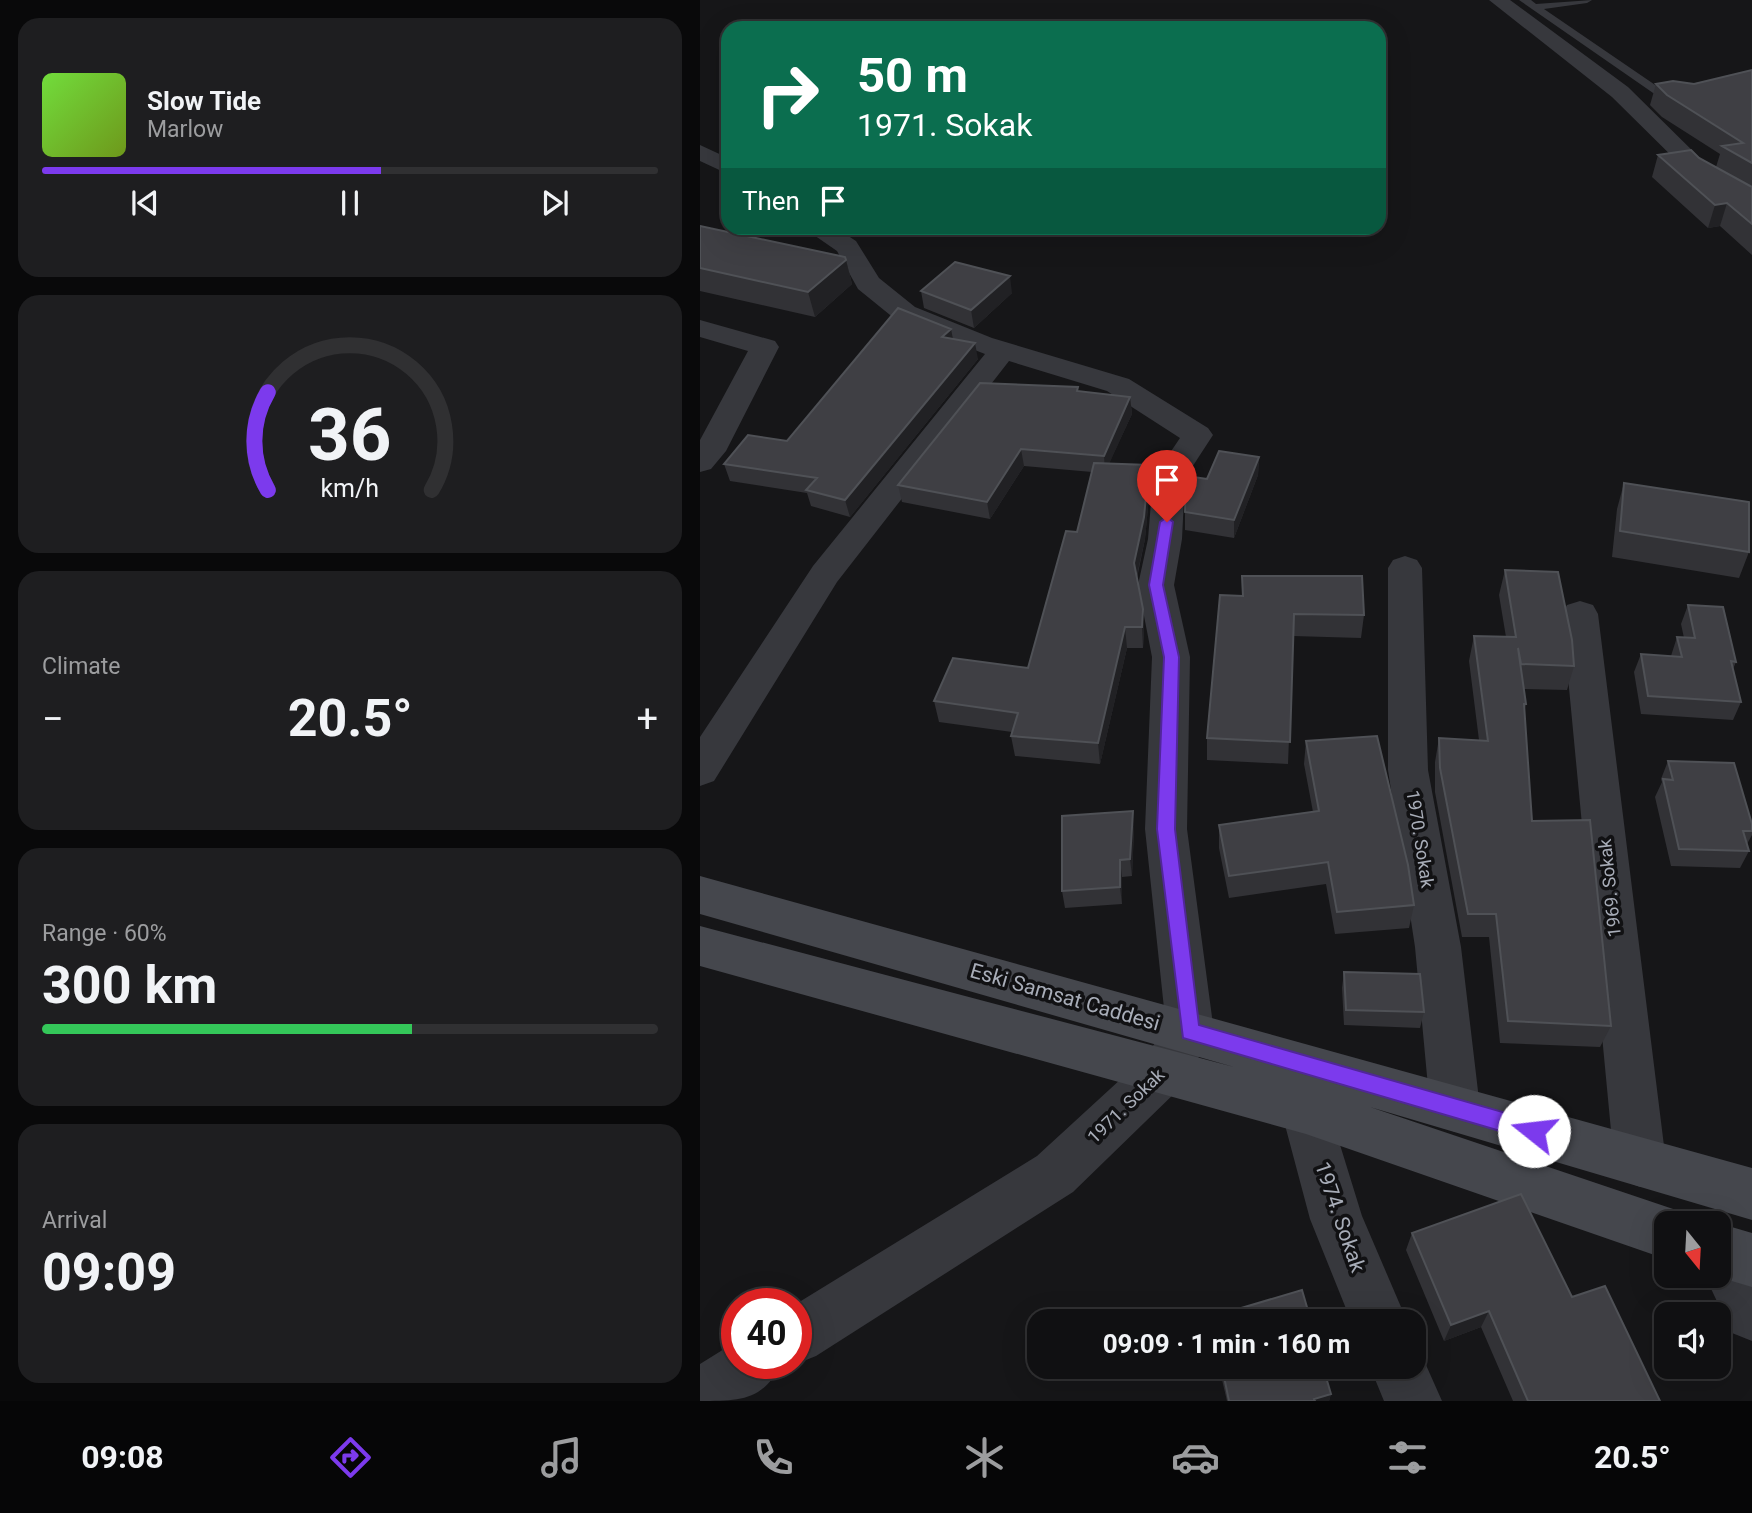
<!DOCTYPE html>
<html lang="en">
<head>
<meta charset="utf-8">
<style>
  :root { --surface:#101012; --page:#1e1e20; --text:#f1f3f6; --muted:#9c9d9f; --line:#303032; --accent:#7c3aed }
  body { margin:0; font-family:Roboto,sans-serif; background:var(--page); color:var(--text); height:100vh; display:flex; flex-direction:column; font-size:26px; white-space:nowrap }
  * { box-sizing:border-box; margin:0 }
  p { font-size:23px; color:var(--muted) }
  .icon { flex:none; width:38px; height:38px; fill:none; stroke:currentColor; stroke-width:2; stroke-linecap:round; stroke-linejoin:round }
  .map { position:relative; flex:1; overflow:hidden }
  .panel { display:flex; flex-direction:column; gap:18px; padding:18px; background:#09090a; width:700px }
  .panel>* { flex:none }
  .banner { position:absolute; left:21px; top:21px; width:665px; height:214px; border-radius:21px; box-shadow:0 7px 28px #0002,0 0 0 2px var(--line); background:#0b6e4f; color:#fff; overflow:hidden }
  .needle { width:46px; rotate:162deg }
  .controls { position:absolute; left:954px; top:1211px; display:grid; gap:14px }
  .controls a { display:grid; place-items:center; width:77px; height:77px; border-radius:14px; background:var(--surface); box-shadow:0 7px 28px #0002,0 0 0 2px var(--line); font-size:35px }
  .speed { position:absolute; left:21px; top:1288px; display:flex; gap:14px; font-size:35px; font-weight:700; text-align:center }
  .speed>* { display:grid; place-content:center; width:91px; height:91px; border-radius:50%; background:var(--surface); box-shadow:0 7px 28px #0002,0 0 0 2px var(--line); line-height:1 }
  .speed .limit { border:10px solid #d22; background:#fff; color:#111 }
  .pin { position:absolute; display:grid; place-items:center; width:60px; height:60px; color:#fff; margin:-72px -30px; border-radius:50% 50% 50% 0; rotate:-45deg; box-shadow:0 0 7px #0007 }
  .pin .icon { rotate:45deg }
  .me { position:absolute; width:77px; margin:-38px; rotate:286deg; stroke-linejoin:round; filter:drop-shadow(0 0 5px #0008) }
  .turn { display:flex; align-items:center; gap:24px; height:147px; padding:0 21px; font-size:32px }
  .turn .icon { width:91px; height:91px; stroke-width:2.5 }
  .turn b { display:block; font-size:49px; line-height:60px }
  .then { display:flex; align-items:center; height:66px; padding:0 21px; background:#0003; gap:14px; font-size:26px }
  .big { font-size:52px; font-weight:700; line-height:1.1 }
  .panel .widget { flex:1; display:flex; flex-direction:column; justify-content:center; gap:10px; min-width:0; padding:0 24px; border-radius:21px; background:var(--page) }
  .panel .dial { align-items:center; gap:0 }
  .dial svg { height:182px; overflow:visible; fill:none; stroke:var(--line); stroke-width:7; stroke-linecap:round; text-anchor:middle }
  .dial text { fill:var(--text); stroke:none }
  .song { display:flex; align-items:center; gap:21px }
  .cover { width:84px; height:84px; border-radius:10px; background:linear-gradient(135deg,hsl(100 70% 55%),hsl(80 70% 35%)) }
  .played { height:7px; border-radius:4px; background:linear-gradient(90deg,var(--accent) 55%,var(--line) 55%) }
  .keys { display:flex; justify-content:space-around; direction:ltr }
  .heat { display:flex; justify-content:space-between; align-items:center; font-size:38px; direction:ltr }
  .charge { height:10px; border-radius:5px; background:linear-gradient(90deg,#34c759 60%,var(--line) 0) }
  .trip { position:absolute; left:327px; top:1309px; width:399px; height:70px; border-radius:21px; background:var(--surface); box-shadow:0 7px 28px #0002,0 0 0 2px var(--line); font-weight:700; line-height:70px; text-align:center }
  .dock { display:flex; height:112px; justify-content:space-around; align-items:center; background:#060607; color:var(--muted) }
  .dock .icon { width:49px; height:49px }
  .dock .selected { color:var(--accent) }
  .dock b { font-size:32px; color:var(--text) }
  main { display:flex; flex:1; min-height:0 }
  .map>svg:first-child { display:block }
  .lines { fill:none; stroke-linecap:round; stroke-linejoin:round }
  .lane { fill:#37383d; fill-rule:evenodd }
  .street { fill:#37383d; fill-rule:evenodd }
  .secondary { fill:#45474d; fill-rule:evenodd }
  .wall { fill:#323236 }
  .shaded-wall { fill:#212124 }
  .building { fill:#3f3f44; stroke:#4f5156; stroke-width:2 }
  .route { fill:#7c3aed; stroke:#51269a; stroke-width:2 }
  .labels { text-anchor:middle; stroke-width:7; stroke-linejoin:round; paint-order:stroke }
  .street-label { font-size:18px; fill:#a8adb8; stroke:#111113 }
  .near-street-label { font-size:21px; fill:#a8adb8; stroke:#111113 }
</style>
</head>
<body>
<main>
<section class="panel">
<div class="widget">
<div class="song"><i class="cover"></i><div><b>Slow Tide</b><p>Marlow</p></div></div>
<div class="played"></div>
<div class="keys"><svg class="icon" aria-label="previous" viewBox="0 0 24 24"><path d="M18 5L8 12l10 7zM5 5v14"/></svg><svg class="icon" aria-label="pause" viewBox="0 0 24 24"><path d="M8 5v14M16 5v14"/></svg><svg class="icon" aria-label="next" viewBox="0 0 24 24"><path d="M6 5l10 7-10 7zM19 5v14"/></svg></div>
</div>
<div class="widget dial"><svg viewBox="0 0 100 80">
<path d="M14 69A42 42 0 1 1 86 69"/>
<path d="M14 69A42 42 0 0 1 14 26" stroke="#7c3aed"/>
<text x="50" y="56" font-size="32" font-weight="700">36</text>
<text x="50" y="72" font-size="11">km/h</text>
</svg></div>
<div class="widget"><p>Climate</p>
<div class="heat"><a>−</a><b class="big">20.5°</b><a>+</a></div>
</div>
<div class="widget"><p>Range · 60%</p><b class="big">300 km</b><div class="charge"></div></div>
<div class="widget"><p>Arrival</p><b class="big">09:09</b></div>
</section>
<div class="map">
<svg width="1052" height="1401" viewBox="0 0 1052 1401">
  <rect width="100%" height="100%" fill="#161618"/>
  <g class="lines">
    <path class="lane" d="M819 0H831L836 4 892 0 887 3 844 9 964 91 988 99 982 103 956 95Z"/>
    <path class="street" d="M789 0H810L928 87 1010 168 1052 192V209L1043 207 994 178 912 97Z
      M0 145 28 158V174L0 161Z
      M108 228H136L156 241 179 278 215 307 292 338 429 379 508 428 513 435 485 478 482 539 474 585 490 657 487 829 514 1032 480 1088 373 1192 116 1356 96 1364V1304L337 1156 446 1056 466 1027 445 829 452 657 438 585 448 539 453 478 480 438 407 391 309 361 137 582 14 781 0 786V737L113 566 285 354 195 319 158 289 137 251 111 233Z
      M0 320 75 341 79 347 26 451 11 469 0 472V440L48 351 0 337Z
      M705 556 717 560 722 568 728 770 761 947 780 1108 773 1125 755 1132 737 1125 730 1108 715 947 688 770V568L693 560Z
      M880 601 893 605 898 614 966 1162 958 1180 940 1187 922 1180 914 1162 862 614 867 605Z
      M606 1086 624 1093 662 1216 707 1321H651L610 1219 581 1110 588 1093Z
      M1021 1224 1040 1232 1052 1255V1341L1032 1333 1005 1276H1018V1225Z
      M37 1341V1363H81C64 1401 40 1401 0 1401V1364Z
      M714 1345 718 1347 742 1401H684L670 1367H714Z"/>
    <path class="secondary" d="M0 876 1052 1168V1220L670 1107 985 1213 989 1223H966V1259L606 1134 0 966V926L534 1067 0 914Z
      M1018 1223 1052 1233V1287L1015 1276H1018Z"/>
  </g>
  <path class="wall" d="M1052 70V255L1020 226 1008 228 952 177 958 155 999 158 1016 167 1020 154 962 117 950 105 956 84H994Z
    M0 226 146 260 152 284 115 317 0 291Z
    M221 291 312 293 274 328 224 308Z
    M251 329 253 339 278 359 150 517 111 506 107 493 30 481 24 464 87 441Z
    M379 392 430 397 432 414 409 463 449 465 450 486 445 539 437 578 444 630 443 648H427L400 764 315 756 311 736 312 732 239 722 234 701 328 668 377 532 392 472 324 466 290 519 202 502 198 485Z
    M559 457 558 475 534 538 485 530V512L507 479Z
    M924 483 1049 552 1039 578 912 557 917 509Z
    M805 570 874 666 867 690 824 689 826 704 824 712 832 821 911 1026 900 1047 800 1043 789 937H762L735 792V762L739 738 779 740 769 661 774 636 806 637 799 595Z
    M542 576 664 615 661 638 593 636 588 764 507 760V738L542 596Z
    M988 605 1036 662 1033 669 1041 702 1033 720 941 714 934 672 941 654 971 656 977 637 984 638 981 624Z
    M606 741 714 905 709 928 635 934 626 884 529 898 519 848V825L613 812 604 764Z
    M968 761 1052 824V835L1047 844 1049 851 1040 868 971 866 955 797 962 782 961 779Z
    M434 829 432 876 422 877V904L365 908 362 891Z
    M644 972 724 1012 720 1028 644 1025 642 988Z
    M712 1233 872 1297 960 1401H813L781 1327 744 1341 706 1250Z
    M519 1367H623L631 1394 629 1401H527Z"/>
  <path class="shaded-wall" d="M1027 203 1020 226 1008 228 1015 205Z
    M146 260 152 284 115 317 108 292Z
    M310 276 312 293 274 328 271 310Z
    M251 329 254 345 242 337Z
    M275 343 278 359 150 517 145 500Z
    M430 397 432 414 405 473 404 456Z
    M321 449 324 466 290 519 287 502Z
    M559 457 558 475 534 538V520Z
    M449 465 450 486 445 539 435 584 434 563Z
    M443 609 444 630 443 648 442 627Z
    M425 627 427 648 400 764 398 743Z
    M433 811 434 829 432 876 430 859Z
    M420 860 422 877V904L420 887Z
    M789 1311 781 1327 744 1341 751 1325Z
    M631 1394 629 1401H614V1399Z"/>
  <path class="building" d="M1052 70V163L1022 146 1043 143 967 95 956 84 973 81 994 84Z
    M991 150 999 158 1052 187V224L1027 203 1015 205 958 155Z
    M0 226 145 257 146 260 108 292 0 268Z
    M255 262 310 276 271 310 221 291Z
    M198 308 251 329 242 337 275 343 145 500 106 490 117 478 24 464 48 435 87 441Z
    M280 383 378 387 377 391 430 397 404 456 321 449 287 502 198 485Z
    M519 451 559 457 534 520 485 512 486 476 507 479Z
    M394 463 449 465 444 517 434 563 443 609 442 627H425L398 743 311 736 318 713 234 701 253 658 328 668 366 531 377 532Z
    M924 483 1049 502V552L920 531Z
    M805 570 858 572 872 640 874 666 821 664 818 648 826 704H824L832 821 890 820 911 1026 808 1021 796 914H768L740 768 739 738 788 741 774 636 816 637Z
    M542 576H662L664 615 594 614 590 742 507 738 520 595 543 596Z
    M988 605 1023 607 1036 662 1031 661 1041 702 948 696 941 654 982 657 977 637 995 638Z
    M677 736 708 865 714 905 637 912 628 862 529 876 519 825 619 811 606 741Z
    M968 761 1034 763 1052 824V831H1043L1049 851 979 849 963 779 973 780Z
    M433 811 430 859 420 860V887L362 891V816Z
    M644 972 720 974 724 1012 646 1010Z
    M821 1194 872 1297 905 1286 960 1401H828L789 1311 751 1325 712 1233Z
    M602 1290 611 1321H512L511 1317Z
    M522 1367H623L631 1394 614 1399 615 1401H529Z"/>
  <path class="route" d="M467 517 473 522 463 585 479 657 475 829 499 1025 834 1121 842 1124 845 1131 842 1138 834 1141 483 1038 457 829 464 657 449 585 460 522Z"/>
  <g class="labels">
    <g class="street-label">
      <text transform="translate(720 839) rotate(81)" y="6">1970. Sokak</text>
      <text transform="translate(910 888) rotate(-96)" y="6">1969. Sokak</text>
      <text transform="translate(426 1106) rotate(-44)" y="6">1971. Sokak</text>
    </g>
    <g class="near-street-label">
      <text transform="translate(365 997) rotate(16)" y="7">Eski Samsat Caddesi</text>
      <text transform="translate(640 1217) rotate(71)" y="7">1974. Sokak</text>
    </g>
  </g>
</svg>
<div class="controls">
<a><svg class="needle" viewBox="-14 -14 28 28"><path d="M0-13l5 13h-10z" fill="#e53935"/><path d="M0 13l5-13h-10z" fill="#9c9d9f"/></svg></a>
<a><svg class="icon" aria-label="sound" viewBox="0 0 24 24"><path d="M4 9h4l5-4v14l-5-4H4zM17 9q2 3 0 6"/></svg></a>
</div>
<div class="speed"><div class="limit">40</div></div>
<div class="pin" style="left:467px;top:522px;background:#d93025"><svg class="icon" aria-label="arrive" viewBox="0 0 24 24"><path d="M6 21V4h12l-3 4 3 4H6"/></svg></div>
<svg class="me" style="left:834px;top:1131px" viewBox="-20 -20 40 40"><circle r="19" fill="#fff"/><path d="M0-13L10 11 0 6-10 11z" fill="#7c3aed"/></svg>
<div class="trip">09:09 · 1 min · 160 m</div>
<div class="banner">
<div class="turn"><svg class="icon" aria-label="right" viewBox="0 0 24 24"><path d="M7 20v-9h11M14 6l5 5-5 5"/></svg><div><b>50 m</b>1971. Sokak</div></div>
<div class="then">Then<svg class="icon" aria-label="arrive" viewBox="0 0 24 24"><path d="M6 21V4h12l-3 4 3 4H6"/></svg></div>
</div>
</div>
</main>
<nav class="dock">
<b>09:08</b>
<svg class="icon selected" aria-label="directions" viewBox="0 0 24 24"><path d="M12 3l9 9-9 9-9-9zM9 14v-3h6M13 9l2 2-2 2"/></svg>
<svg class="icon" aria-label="music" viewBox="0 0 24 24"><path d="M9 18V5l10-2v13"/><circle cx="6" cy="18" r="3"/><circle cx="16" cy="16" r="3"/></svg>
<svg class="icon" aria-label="phone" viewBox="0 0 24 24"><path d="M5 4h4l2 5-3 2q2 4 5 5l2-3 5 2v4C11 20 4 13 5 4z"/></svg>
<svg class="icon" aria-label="climate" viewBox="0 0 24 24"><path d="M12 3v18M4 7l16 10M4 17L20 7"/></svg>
<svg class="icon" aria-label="car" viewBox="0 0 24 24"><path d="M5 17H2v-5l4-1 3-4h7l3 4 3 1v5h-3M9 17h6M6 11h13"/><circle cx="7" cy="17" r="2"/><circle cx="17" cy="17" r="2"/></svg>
<svg class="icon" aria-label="filters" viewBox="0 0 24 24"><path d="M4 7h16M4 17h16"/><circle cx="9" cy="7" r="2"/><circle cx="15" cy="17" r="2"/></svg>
<b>20.5°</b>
</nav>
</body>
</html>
